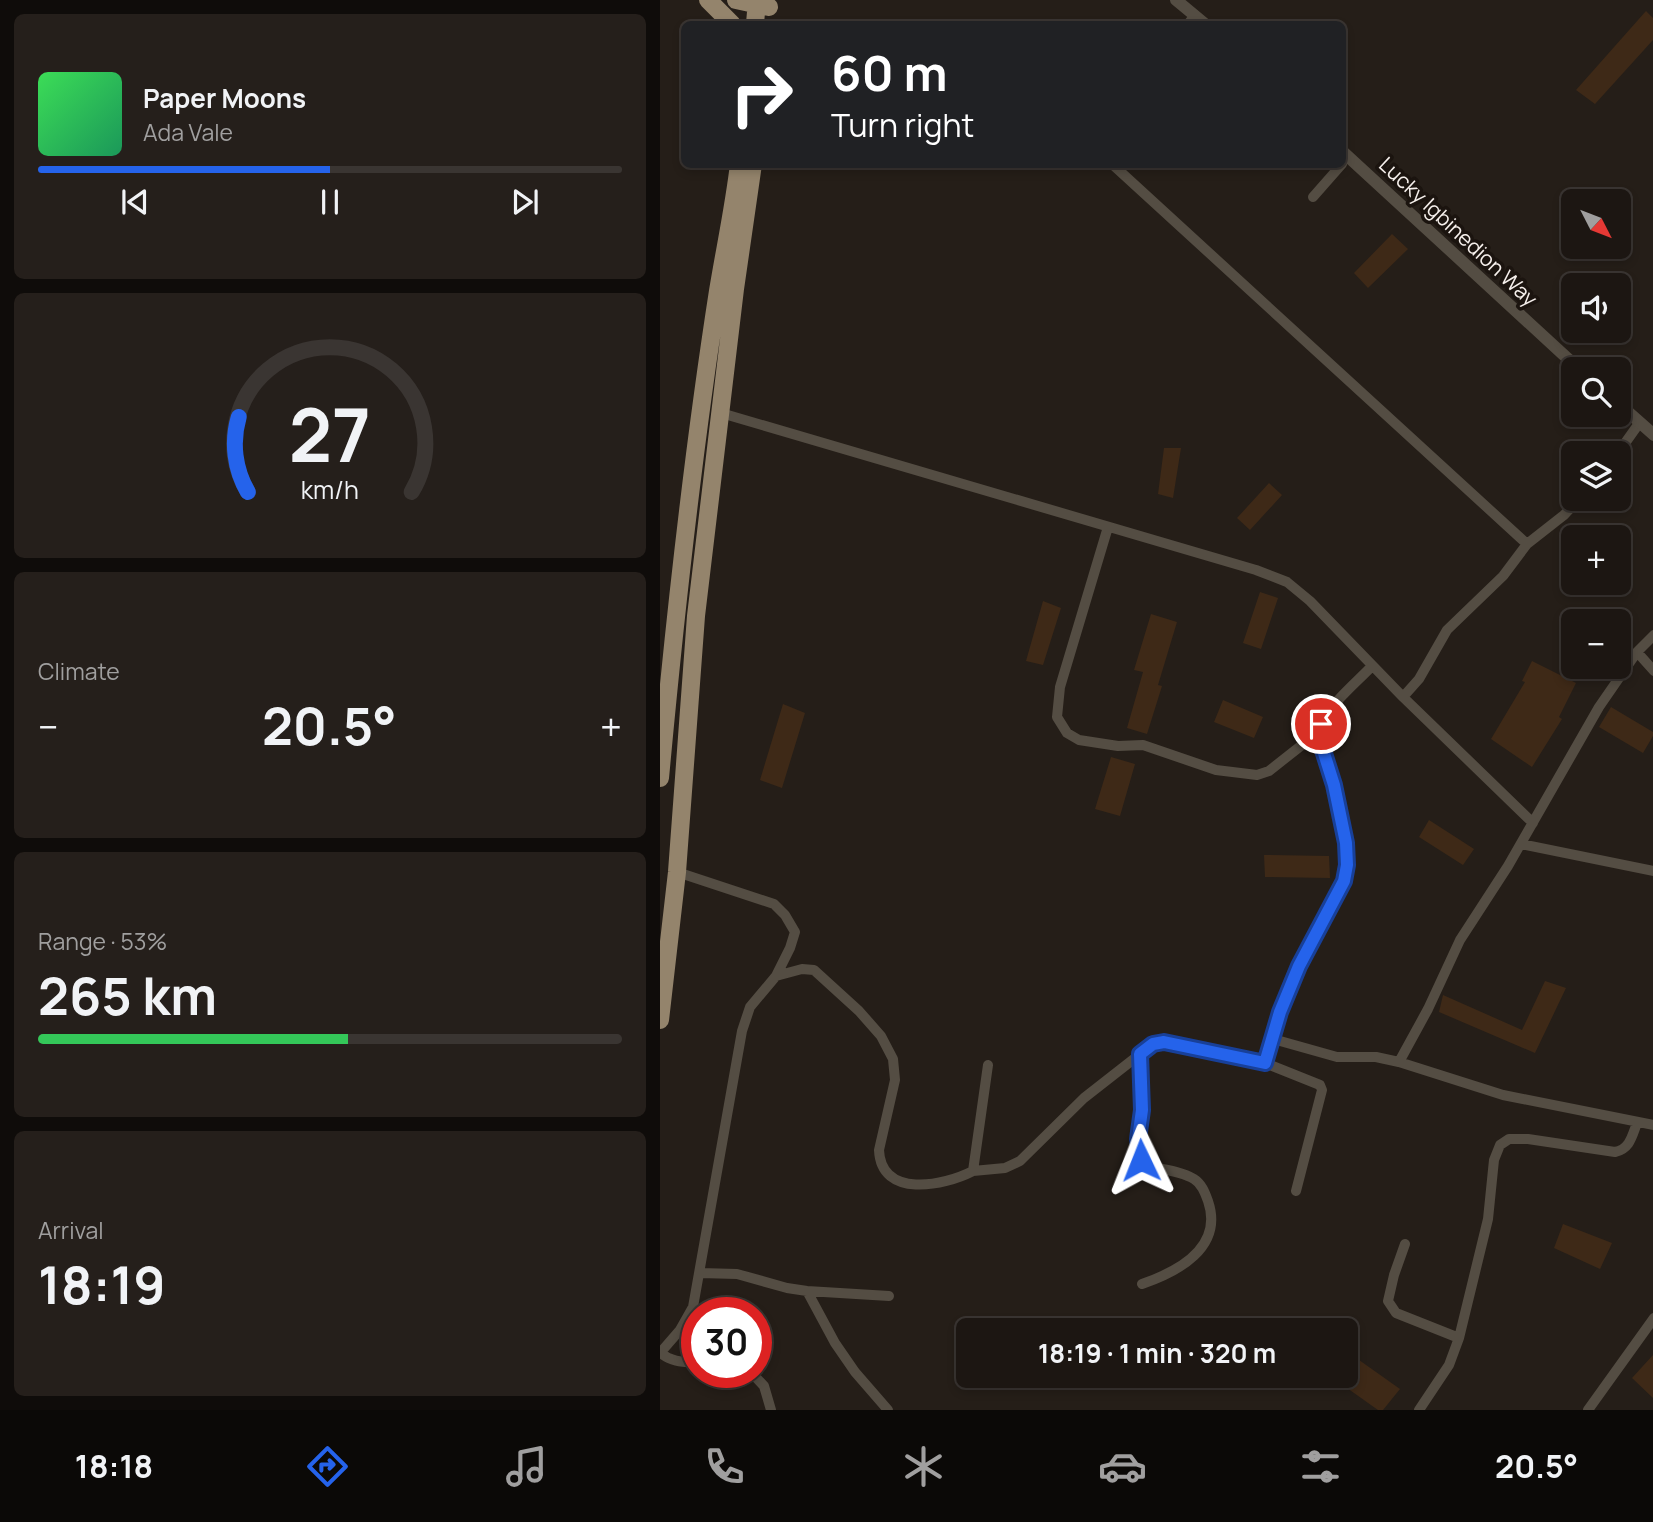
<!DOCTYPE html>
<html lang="en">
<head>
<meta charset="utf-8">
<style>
  :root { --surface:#1c1612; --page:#251f1b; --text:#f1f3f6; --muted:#a09f9f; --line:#3a3532; --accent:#2563eb }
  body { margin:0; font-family:Manrope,sans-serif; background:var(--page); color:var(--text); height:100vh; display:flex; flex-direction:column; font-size:26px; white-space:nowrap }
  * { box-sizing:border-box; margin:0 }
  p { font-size:23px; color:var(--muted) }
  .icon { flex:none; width:38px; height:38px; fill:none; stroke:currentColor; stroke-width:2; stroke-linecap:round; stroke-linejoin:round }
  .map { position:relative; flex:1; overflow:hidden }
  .drawer { display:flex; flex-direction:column; gap:14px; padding:14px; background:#0f0c0a; width:660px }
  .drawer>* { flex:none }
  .hud { position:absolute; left:21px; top:21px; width:665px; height:147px; border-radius:10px; box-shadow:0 4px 10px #0003,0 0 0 2px var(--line); background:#202124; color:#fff; overflow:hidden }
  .needle { width:46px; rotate:132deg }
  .buttons { position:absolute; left:901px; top:189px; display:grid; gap:14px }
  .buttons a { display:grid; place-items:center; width:70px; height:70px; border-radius:10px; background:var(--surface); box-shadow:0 4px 10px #0003,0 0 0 2px var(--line); font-size:35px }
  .speed { position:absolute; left:21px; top:1297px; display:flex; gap:14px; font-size:35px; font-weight:700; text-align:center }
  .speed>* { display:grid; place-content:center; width:91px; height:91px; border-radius:50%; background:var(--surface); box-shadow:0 4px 10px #0003,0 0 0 2px var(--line); line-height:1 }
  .speed .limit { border:10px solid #d22; background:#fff; color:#111 }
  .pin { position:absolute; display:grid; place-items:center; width:60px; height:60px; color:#fff; margin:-30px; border:4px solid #fff; border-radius:50%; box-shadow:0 2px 7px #0007 }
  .me { position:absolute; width:77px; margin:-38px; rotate:358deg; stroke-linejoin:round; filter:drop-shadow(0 0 5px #0008) }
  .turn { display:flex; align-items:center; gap:24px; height:147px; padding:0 35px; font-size:32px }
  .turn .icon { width:91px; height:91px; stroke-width:2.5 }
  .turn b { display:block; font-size:49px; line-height:60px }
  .big { font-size:52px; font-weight:700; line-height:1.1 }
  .drawer .widget { flex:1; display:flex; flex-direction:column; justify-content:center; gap:10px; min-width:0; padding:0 24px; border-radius:10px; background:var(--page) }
  .drawer .dial { align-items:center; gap:0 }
  .dial svg { height:182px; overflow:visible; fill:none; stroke:var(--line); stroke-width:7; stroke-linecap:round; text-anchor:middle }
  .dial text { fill:var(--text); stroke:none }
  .song { display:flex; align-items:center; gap:21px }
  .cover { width:84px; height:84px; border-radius:10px; background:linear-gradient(135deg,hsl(130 70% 55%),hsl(150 70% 35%)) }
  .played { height:7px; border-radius:4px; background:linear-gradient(90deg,var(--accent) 50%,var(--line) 50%) }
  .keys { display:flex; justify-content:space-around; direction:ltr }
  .heat { display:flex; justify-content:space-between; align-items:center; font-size:38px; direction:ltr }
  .charge { height:10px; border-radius:5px; background:linear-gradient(90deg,#34c759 53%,var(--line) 0) }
  .trip { position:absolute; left:296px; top:1318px; width:402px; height:70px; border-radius:10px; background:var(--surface); box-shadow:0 4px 10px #0003,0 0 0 2px var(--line); font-weight:700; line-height:70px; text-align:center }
  .tab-bar { display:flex; height:112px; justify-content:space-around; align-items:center; background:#0b0907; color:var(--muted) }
  .tab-bar .icon { width:49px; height:49px }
  .tab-bar .active { color:var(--accent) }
  .tab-bar b { font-size:32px; color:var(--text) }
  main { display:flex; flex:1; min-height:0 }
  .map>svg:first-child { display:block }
  .building { fill:#3e2917 }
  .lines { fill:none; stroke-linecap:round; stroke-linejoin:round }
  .minor { stroke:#544d43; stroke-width:10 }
  .tertiary { stroke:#544d43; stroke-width:12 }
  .trunk { stroke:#94846c; stroke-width:18 }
  .route-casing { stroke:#184099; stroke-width:18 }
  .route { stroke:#2563eb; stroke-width:12 }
  .labels { text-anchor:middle; stroke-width:7; stroke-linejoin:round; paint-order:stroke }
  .street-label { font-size:21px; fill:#f6f0ec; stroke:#1b140f }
</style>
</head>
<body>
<main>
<section class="drawer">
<div class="widget">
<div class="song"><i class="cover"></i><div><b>Paper Moons</b><p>Ada Vale</p></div></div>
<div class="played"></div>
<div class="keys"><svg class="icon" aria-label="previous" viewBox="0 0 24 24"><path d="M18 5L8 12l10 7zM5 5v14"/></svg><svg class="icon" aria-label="pause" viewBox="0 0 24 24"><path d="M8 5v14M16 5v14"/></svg><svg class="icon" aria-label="next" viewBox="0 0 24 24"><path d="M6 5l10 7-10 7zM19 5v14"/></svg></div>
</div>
<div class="widget dial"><svg viewBox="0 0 100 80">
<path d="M14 69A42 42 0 1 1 86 69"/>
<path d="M14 69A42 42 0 0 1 10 36" stroke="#2563eb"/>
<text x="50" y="56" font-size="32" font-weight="700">27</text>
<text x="50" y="72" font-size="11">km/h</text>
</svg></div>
<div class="widget"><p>Climate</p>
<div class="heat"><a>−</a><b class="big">20.5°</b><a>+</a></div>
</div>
<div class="widget"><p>Range · 53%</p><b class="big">265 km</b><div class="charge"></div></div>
<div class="widget"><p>Arrival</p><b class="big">18:19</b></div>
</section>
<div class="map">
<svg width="994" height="1410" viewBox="0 0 994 1410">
  <rect width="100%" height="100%" fill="#251e18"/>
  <path class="building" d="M986 11 993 18V40L935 104 916 90Z
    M732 234 748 249 708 288 694 273Z
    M504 448H521L513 498 498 494Z
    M609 483 622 495 590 530 577 518Z
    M600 592 618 598 601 649 583 643Z
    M383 601 401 608 383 665 366 661Z
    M491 614 517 622 498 685 502 686 487 734 467 728 483 672 474 670Z
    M872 661 916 683 899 717 902 719 872 767 831 739 865 682 862 681Z
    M563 700 603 717 594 738 554 722Z
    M123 704 145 713 122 788 100 780Z
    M951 707 993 732V736L983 753 939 727Z
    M451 757 475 764 460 816 435 809Z
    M769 820 814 849 803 865 759 837Z
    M604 855 669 856 670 878 605 877Z
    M885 981 906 988 875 1053 779 1012 783 995 862 1030Z
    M903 1224 952 1243 940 1269 894 1248Z
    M692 1355 740 1389 723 1410H718L670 1376H686V1365Z
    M993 1355V1398L972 1378Z"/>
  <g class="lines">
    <path class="minor" d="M528 24 535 15
      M452 164 867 544
      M653 197 682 164
      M61 413 596 570 627 582 650 601 743 697 873 823
      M958 453 980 422
      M448 527 400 687 397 717 407 733 419 740 458 746 483 745 556 770 597 775 609 771 661 730
      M977 652 994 671
      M743 697 759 679 787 630 843 576 867 544 904 515 919 499
      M861 844 994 871
      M116 976 142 969 154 970 199 1011 221 1036 233 1059 235 1080 219 1150C221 1199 284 1186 313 1171L328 1065
      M613 1039 677 1057H716L739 1062 843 1095 994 1125
      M480 1054C481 1072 483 1092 482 1111 481 1128 473 1151 486 1166 501 1169 521 1171 534 1179 542 1184 545 1193 548 1201 564 1248 517 1272 482 1284
      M739 1062 768 1009 800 940 848 866 939 707 977 652 994 635
      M605 1063 620 1012 639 966 684 881C690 850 682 816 674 785 669 767 655 741 662 723 670 704 698 681 712 666
      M313 1171 345 1168 360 1161 424 1098 493 1044 504 1042 605 1063 660 1085 662 1090 636 1191
      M745 1244 734 1275 728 1301 736 1313 799 1338
      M40 1273 77 1274 127 1288 147 1291 229 1296
      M147 1291 175 1343 195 1372 228 1410
      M0 1353 20 1330 33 1307 82 1031 90 1007 116 976 130 948 135 932 125 915 114 904 17 872
      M1 1353C11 1362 24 1362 37 1363
      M91 1372 104 1386 111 1410
      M759 1410 789 1365 799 1338 828 1219 834 1160 840 1145 849 1139H868L955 1152C970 1149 972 1136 977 1123
      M928 1410 994 1318"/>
    <path class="tertiary" d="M516 0 545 24
      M682 151 919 369
      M959 404 994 435"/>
    <path class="trunk" d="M48 0 72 24
      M76 0 109 7
      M95 24 97 0
      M0 778C15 615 33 452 58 291 65 248 74 207 79 164
      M0 1020 17 872 36 616 75 289 93 164"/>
  </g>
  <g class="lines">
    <defs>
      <path id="route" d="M481 1160 478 1139 482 1110 480 1054 493 1044 504 1042 605 1063 620 1012 639 966 684 881 687 865 686 843 674 785 662 747 661 724"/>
    </defs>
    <use href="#route" class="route-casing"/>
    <use href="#route" class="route"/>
  </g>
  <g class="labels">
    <g class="street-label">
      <text transform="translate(798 232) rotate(43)" y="7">Lucky Igbinedion Way</text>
    </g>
  </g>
</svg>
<div class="buttons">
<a><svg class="needle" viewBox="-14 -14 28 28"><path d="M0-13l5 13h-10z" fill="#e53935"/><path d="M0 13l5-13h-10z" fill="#a09f9f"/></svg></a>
<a><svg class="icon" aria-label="sound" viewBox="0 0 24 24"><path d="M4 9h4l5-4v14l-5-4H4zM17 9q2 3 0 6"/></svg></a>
<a><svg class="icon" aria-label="search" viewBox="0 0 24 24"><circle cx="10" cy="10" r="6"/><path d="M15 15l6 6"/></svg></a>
<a><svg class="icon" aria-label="layers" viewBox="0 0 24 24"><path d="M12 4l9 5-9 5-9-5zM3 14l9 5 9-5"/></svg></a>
<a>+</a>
<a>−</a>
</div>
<div class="speed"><div class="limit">30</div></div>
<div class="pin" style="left:661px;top:724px;background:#d93025"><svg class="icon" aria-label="arrive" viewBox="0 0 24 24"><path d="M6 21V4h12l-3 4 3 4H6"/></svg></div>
<svg class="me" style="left:481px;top:1160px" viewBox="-20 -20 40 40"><path d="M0-17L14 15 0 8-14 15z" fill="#2563eb" stroke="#fff" stroke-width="4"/></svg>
<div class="trip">18:19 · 1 min · 320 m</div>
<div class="hud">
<div class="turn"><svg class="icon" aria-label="right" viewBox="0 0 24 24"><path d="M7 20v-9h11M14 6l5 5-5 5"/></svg><div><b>60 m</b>Turn right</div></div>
</div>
</div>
</main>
<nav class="tab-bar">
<b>18:18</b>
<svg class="icon active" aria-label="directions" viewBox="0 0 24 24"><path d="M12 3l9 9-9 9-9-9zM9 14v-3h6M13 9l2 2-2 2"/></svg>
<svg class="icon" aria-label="music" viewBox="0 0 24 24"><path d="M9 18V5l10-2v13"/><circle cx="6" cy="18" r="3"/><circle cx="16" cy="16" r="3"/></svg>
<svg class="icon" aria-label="phone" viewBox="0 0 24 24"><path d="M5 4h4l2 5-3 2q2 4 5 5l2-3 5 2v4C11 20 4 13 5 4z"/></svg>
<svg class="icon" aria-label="climate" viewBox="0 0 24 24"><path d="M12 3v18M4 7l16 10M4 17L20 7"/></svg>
<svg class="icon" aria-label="car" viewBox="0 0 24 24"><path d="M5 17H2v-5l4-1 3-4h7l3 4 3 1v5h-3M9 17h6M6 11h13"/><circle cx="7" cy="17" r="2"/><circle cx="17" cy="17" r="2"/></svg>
<svg class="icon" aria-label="filters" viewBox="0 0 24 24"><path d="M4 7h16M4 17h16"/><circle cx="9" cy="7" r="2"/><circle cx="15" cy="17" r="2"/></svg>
<b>20.5°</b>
</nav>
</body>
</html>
